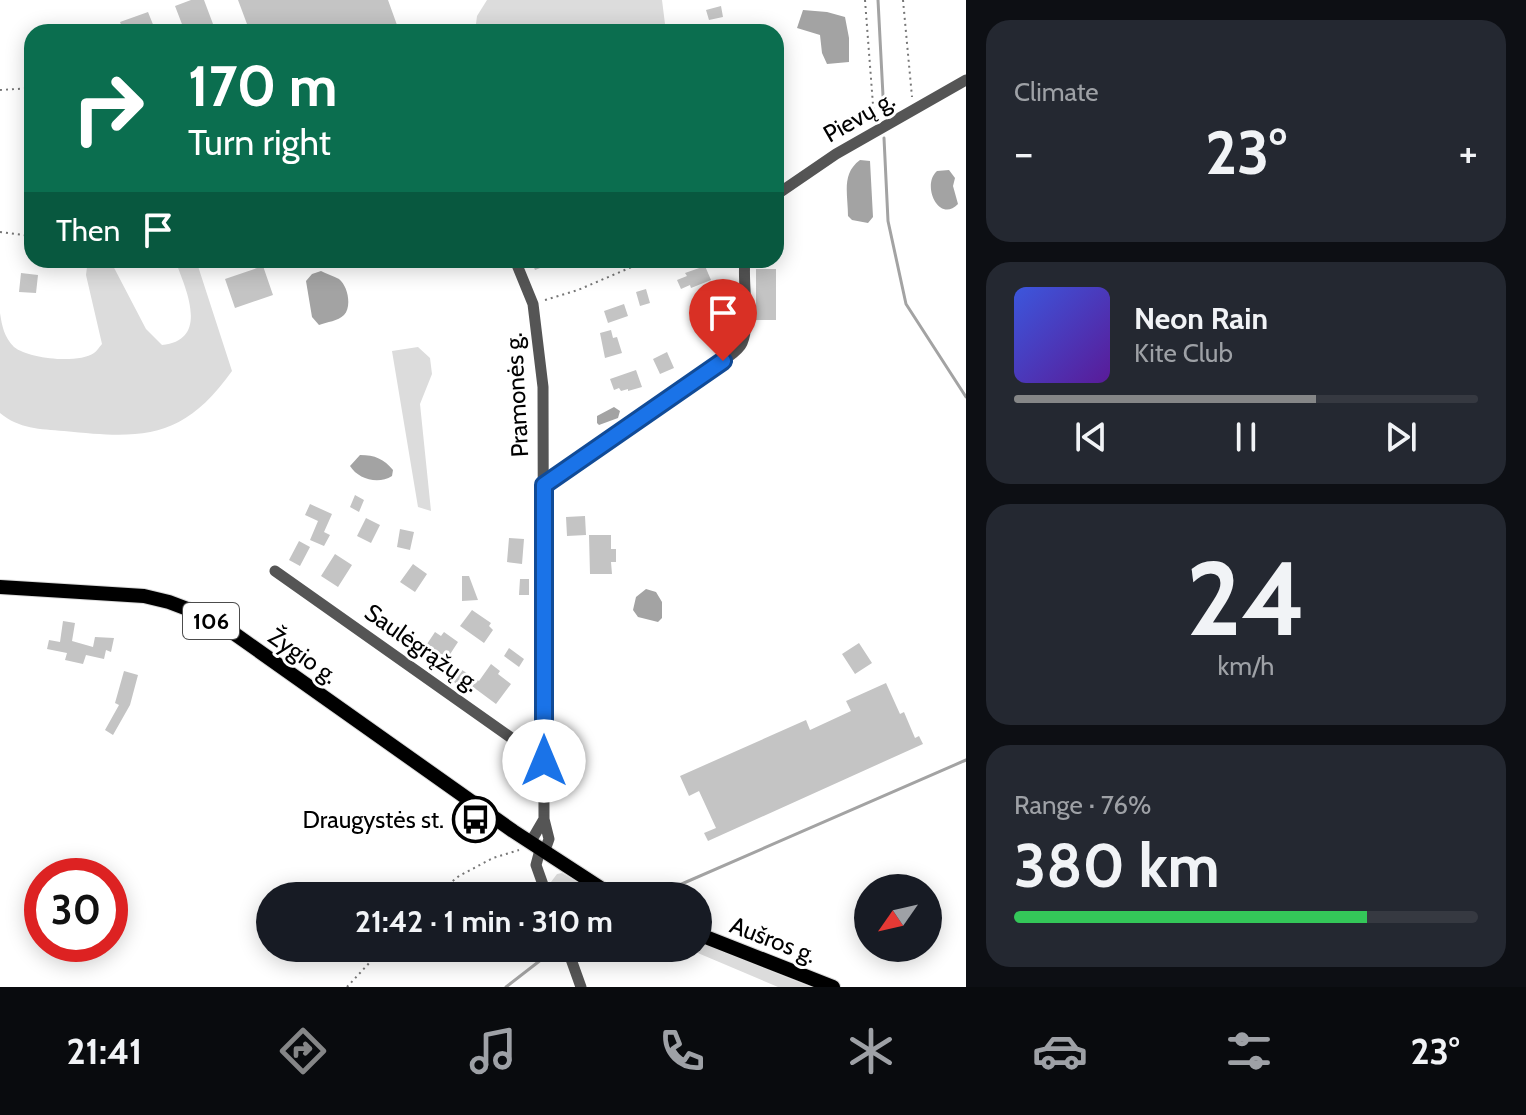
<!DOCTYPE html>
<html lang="en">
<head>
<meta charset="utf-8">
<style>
  :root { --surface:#171b24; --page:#242831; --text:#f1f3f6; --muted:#9ea1a6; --line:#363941; --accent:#858687 }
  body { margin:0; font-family:Cabin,sans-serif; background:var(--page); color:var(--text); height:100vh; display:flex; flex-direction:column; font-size:30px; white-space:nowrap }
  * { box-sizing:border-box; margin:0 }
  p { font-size:26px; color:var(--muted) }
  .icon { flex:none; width:44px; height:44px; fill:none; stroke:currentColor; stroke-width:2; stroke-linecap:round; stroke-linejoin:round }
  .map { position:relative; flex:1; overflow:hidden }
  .sheet { display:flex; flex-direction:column; gap:20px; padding:20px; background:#0d0f14; width:560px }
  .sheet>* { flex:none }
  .guide { position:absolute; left:24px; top:24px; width:760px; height:244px; border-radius:24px; box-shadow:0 4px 20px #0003; background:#0b6e4f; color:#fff; overflow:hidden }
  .needle { width:52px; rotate:236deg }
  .buttons { position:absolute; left:854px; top:874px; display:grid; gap:16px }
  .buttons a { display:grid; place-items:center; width:88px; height:88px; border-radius:50%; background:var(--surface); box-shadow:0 4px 20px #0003; font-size:40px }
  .speed { position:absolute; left:24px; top:858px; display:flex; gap:16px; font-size:40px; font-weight:700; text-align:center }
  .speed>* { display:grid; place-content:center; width:104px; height:104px; border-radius:50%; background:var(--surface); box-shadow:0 4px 20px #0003; line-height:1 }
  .speed .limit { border:12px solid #d22; background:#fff; color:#111 }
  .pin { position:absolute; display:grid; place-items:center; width:68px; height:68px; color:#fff; margin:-82px -34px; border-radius:50% 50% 50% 0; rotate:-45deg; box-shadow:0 0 8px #0007 }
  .pin .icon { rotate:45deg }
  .me { position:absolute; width:88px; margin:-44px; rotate:0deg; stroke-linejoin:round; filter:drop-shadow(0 0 6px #0008) }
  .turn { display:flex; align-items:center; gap:28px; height:168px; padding:0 32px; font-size:36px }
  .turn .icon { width:104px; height:104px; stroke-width:2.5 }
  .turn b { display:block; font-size:56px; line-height:68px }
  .then { display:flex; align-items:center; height:76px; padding:0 32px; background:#0003; gap:16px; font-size:30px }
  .big { font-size:60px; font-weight:700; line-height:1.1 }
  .sheet .card { flex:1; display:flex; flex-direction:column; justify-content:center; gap:12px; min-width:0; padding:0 28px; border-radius:24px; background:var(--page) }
  .sheet .dial { align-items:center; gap:0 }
  .dial b { font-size:104px; line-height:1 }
  .song { display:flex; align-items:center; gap:24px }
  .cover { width:96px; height:96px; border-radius:12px; background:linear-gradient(135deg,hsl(230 70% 55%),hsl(270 70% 35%)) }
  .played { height:8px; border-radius:4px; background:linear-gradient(90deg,var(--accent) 65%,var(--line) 65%) }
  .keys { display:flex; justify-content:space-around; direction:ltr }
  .heat { display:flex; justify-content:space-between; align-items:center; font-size:44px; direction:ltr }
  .charge { height:12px; border-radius:6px; background:linear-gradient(90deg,#34c759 76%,var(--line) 0) }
  .trip { position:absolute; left:256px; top:882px; width:456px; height:80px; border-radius:40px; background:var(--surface); box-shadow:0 4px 20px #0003; font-weight:700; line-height:80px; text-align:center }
  .menu { display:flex; height:128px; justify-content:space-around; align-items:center; background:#090b0e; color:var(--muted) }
  .menu .icon { width:56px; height:56px }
  .menu .selected { color:var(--accent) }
  .menu b { font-size:36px; color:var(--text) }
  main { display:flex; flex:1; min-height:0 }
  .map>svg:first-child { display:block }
  .green { fill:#dcdcdc }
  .water { fill:#a3a3a3 }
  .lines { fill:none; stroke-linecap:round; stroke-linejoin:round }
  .stream { stroke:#a3a3a3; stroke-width:3 }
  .building { fill:#c4c4c4 }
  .major-casing { stroke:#dbdbdb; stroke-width:16 }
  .path { stroke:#777; stroke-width:2; stroke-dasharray:2 4; stroke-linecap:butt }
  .minor { stroke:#555; stroke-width:11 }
  .major { stroke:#000; stroke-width:14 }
  .route-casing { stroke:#114b97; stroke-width:20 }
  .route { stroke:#1a73e8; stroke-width:14 }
  .labels { text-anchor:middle; stroke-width:6; stroke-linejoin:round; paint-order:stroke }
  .shield { fill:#fff; stroke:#4c4c4c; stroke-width:2 }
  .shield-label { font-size:22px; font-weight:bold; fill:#000 }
  .street-label { font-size:24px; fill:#000; stroke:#fff }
  .poi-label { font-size:24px; fill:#000; stroke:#fff; text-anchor:end }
</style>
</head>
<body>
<main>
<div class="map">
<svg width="966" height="987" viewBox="0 0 966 987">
  <rect width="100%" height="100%" fill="#fff"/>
  <path class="green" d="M487 0H662L666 32H475L477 16Z
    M92 260H110L146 329 162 345C211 340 185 287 175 260H196L232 371C183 440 142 439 64 431 40 429 19 429 0 413V313C2 326 4 337 14 347 29 359 78 364 94 353 97 351 99 347 102 344L86 275 87 267Z
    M418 347 430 358 432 374 420 404 431 511 418 507 392 351Z
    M562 873 601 896H553L551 882 557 874Z
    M698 942 811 987H778L686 948H698Z"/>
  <path class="water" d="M803 10 827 12 845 17 849 38V62L827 64 822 53 820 35 797 28Z
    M860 160 870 161 873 217 868 223 852 220 848 216C848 194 841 174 860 160Z
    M949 170 955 178 953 186 958 204C939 224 921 185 937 171Z
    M321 271C326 274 334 276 339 279 348 286 352 307 344 315 338 321 327 322 319 325L312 317 306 281 312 274Z
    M614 407 620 411 618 418 599 425 597 423V416Z
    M360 455C375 455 384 459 393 470L392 476C378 485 358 479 350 466Z
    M646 589 656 592 662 602V618L658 622 638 617 633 610 636 597Z"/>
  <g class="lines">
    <path class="stream" d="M878 0 884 115
      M884 138 888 221 906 304 966 397
      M654 896 966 760
      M506 987 555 949"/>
  </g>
  <path class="building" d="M191 0H204L216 32H185L175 6Z
    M238 0H388L397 25 378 32H250Z
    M721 6 723 17 709 20 706 10Z
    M148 12 156 32H124L120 22Z
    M531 260H559V261L535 270Z
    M263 266 273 295 235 308 225 279Z
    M705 266 711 280 691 288 690 285 681 289 677 280 687 276 685 273Z
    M756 269H776V320H756Z
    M21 273 38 275 36 293 19 292Z
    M646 289 650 303 640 306 636 292Z
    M624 304 628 316 608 323 604 311Z
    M611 330 613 338 617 337 622 353 605 358 600 333Z
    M667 352 674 368 660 374 653 359Z
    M636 370 642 387 628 391V389L621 391 619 388 614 390 610 379Z
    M355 495 364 500 359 512 350 507Z
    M310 504 332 514 324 532 330 535 324 546 310 540 318 521 305 515Z
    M585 516 586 535 567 536 566 517Z
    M366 518 380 525 371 543 357 536Z
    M400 529 414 532 410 550 397 547Z
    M589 535H611V549H616V562H611L612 574H590Z
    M509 538 524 539 522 564 507 562Z
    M299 541 310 547 300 566 289 560Z
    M335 554 352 565 338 587 321 576Z
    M413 564 427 574 415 592 400 582Z
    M462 576H469L478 600 462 601Z
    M520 579H529V595H519Z
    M472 610 491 623 489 626 493 630 484 643 460 626Z
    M63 621 75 623 72 641 93 647 95 637 114 638 111 652 106 650 104 659 86 655 83 664 65 660 67 653 47 649 49 640 60 642Z
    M435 632 441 636 444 632 458 642 443 665 428 655 431 651 425 647Z
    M859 643 872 663 855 674 842 654Z
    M509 648 524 659 519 667 504 656Z
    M491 664 500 671 498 674 511 684 496 704 465 681 461 687 451 680 459 668 479 681Z
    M124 671 138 675 130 705 113 735 105 730 119 705 115 703Z
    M886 683 900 714 904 712 915 738 919 736 923 744 708 841 704 833 716 828 699 791 689 796 680 776 806 720 810 730 851 711 846 701Z"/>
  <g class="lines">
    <defs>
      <path id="major" d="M0 587 144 596 169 602 198 613 232 632 513 831 613 896
        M698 934 833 987"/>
    </defs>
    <use href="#major" class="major-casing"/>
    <path class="path" d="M865 0 874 118
      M903 0 912 97
      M0 90 32 88
      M0 232 24 235 32 239
      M545 300 578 290 648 260
      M434 896 459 876 493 858 519 850
      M347 987 383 948"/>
    <path class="minor" d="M776 195 836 154 966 80
      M515 260 533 304 543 387 544 819 549 839 544 853
      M544 485 723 361C729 356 739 350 742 343 751 323 742 284 745 260
      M275 571 544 761
      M530 843 544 819
      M540 850 536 865 547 896
      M567 948 581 987"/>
    <use href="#major" class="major"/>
  </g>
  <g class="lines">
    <defs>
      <path id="route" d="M544 761V485L723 361"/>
    </defs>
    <use href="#route" class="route-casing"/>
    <use href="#route" class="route"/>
  </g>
  <defs>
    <symbol id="bus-ring" viewBox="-11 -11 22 22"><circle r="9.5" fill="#fff" stroke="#000" stroke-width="1.5"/><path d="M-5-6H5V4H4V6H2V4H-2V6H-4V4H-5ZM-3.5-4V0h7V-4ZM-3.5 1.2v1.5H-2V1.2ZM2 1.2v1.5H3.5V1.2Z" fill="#000"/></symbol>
  </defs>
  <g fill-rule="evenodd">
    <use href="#bus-ring" x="450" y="794" width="51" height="51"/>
  </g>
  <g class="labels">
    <rect class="shield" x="183" y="603" width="56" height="36" rx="6"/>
    <g class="shield-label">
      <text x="211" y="629">106</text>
    </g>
    <g class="street-label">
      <text transform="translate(859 117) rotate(-30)" y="8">Pievų g.</text>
      <text transform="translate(517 395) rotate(-93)" y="8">Pramonės g.</text>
      <text transform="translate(422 648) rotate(35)" y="8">Saulėgrąžų g.</text>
      <text transform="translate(303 656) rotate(35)" y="8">Žygio g.</text>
      <text transform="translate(773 940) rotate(21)" y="8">Aušros g.</text>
    </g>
    <g class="poi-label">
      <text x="444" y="828">Draugystės st.</text>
    </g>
  </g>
</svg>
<div class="buttons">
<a><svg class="needle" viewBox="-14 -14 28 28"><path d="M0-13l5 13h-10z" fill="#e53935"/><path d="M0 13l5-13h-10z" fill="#9ea1a6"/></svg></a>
</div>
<div class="speed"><div class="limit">30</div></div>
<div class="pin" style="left:723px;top:361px;background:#d93025"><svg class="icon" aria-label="arrive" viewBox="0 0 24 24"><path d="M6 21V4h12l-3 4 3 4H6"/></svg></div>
<svg class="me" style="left:544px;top:761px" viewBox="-20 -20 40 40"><circle r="19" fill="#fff"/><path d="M0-13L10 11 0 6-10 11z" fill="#1a73e8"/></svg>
<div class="trip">21:42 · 1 min · 310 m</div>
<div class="guide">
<div class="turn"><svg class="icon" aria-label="right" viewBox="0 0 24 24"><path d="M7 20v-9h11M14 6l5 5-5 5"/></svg><div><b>170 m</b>Turn right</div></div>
<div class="then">Then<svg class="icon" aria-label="arrive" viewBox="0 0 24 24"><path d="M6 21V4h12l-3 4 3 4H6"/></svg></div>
</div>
</div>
<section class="sheet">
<div class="card"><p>Climate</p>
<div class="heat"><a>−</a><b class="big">23°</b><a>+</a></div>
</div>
<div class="card">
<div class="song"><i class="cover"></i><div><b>Neon Rain</b><p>Kite Club</p></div></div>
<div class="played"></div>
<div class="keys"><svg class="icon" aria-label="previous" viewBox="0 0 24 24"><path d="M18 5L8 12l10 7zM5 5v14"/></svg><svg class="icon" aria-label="pause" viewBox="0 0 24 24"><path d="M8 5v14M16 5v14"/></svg><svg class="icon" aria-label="next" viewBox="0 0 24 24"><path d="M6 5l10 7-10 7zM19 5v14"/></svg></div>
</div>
<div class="card dial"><b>24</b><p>km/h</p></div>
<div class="card"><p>Range · 76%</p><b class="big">380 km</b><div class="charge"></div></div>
</section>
</main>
<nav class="menu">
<b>21:41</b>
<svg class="icon selected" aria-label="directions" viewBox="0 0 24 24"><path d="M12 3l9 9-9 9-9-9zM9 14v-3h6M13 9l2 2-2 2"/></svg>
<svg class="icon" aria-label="music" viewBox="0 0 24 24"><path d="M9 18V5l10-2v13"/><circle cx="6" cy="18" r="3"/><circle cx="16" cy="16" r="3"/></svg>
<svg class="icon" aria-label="phone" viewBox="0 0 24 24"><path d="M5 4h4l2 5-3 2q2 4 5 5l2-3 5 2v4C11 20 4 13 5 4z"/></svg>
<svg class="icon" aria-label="climate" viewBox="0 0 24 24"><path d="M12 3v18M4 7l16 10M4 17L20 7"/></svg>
<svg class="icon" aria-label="car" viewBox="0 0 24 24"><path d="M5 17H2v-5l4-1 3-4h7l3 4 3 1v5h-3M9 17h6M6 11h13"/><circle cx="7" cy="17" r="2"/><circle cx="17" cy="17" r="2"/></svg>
<svg class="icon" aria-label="filters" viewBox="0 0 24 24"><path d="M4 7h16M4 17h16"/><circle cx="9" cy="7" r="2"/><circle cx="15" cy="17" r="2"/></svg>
<b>23°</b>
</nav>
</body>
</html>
